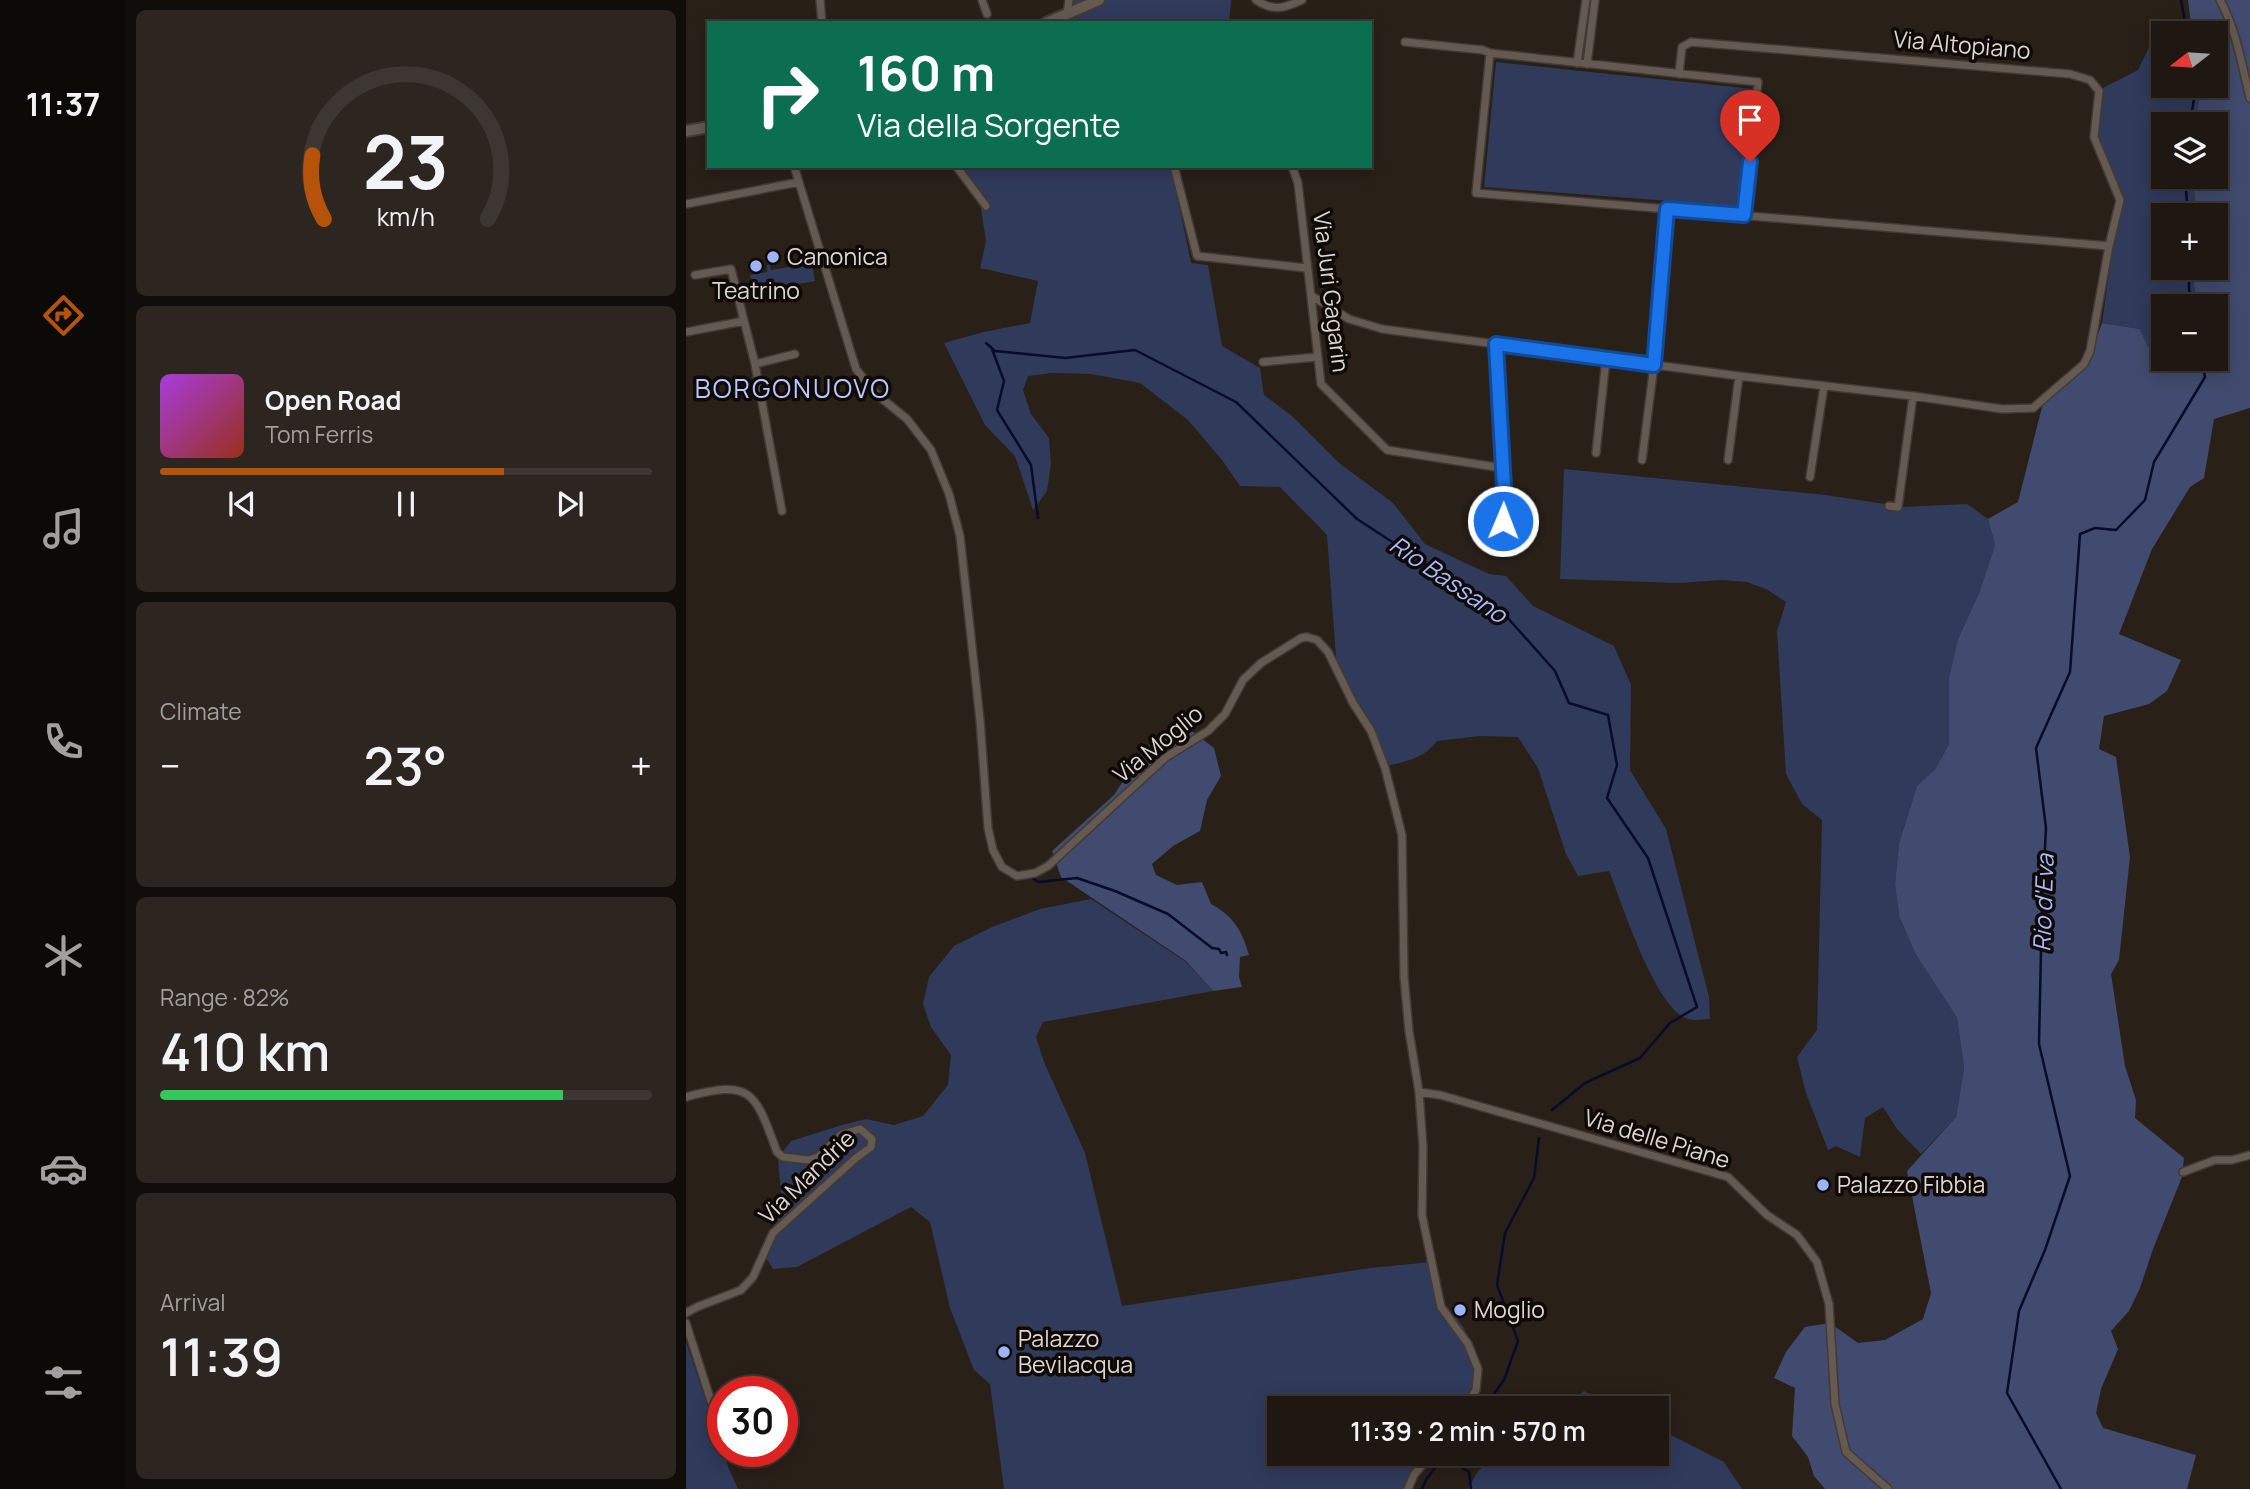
<!DOCTYPE html>
<html lang="en">
<head>
<meta charset="utf-8">
<style>
  :root { --surface:#1f1812; --page:#2c2520; --text:#f1f3f6; --muted:#a1a09f; --line:#3c3732; --accent:#b45309 }
  body { margin:0; font-family:Manrope,sans-serif; background:var(--page); color:var(--text); height:100vh; display:flex; flex-direction:column; font-size:26px; white-space:nowrap }
  * { box-sizing:border-box; margin:0 }
  p { font-size:23px; color:var(--muted) }
  .icon { flex:none; width:38px; height:38px; fill:none; stroke:currentColor; stroke-width:2; stroke-linecap:round; stroke-linejoin:round }
  .map { position:relative; flex:1; overflow:hidden }
  .drawer { display:flex; flex-direction:column; gap:10px; padding:10px; background:#110d0a; width:560px }
  .drawer>* { flex:none }
  .guide { position:absolute; left:21px; top:21px; width:665px; height:147px; border-radius:0px; box-shadow:0 4px 18px #0003,0 0 0 2px var(--line); background:#0b6e4f; color:#fff; overflow:hidden }
  .needle { width:46px; rotate:253deg }
  .tools { position:absolute; left:1465px; top:21px; display:grid; gap:14px }
  .tools a { display:grid; place-items:center; width:77px; height:77px; border-radius:0px; background:var(--surface); box-shadow:0 4px 18px #0003,0 0 0 2px var(--line); font-size:35px }
  .speed { position:absolute; left:21px; top:1376px; display:flex; gap:14px; font-size:35px; font-weight:700; text-align:center }
  .speed>* { display:grid; place-content:center; width:91px; height:91px; border-radius:50%; background:var(--surface); box-shadow:0 4px 18px #0003,0 0 0 2px var(--line); line-height:1 }
  .speed .limit { border:10px solid #d22; background:#fff; color:#111 }
  .pin { position:absolute; display:grid; place-items:center; width:60px; height:60px; color:#fff; margin:-72px -30px; border-radius:50% 50% 50% 0; rotate:-45deg; box-shadow:0 0 7px #0007 }
  .pin .icon { rotate:45deg }
  .me { position:absolute; width:77px; margin:-38px; rotate:1deg; stroke-linejoin:round; filter:drop-shadow(0 0 5px #0008) }
  .turn { display:flex; align-items:center; gap:24px; height:147px; padding:0 35px; font-size:32px }
  .turn .icon { width:91px; height:91px; stroke-width:2.5 }
  .turn b { display:block; font-size:49px; line-height:60px }
  .big { font-size:52px; font-weight:600; line-height:1.1 }
  .drawer .card { flex:1; display:flex; flex-direction:column; justify-content:center; gap:10px; min-width:0; padding:0 24px; border-radius:10px; background:var(--page) }
  .drawer .dial { align-items:center; gap:0 }
  .dial svg { height:182px; overflow:visible; fill:none; stroke:var(--line); stroke-width:7; stroke-linecap:round; text-anchor:middle }
  .dial text { fill:var(--text); stroke:none }
  .song { display:flex; align-items:center; gap:21px }
  .cover { width:84px; height:84px; border-radius:10px; background:linear-gradient(135deg,hsl(280 70% 55%),hsl(10 70% 35%)) }
  .played { height:7px; border-radius:4px; background:linear-gradient(90deg,var(--accent) 70%,var(--line) 70%) }
  .keys { display:flex; justify-content:space-around; direction:ltr }
  .heat { display:flex; justify-content:space-between; align-items:center; font-size:38px; direction:ltr }
  .charge { height:10px; border-radius:5px; background:linear-gradient(90deg,#34c759 82%,var(--line) 0) }
  .trip { position:absolute; left:581px; top:1396px; width:402px; height:70px; border-radius:0px; background:var(--surface); box-shadow:0 4px 18px #0003,0 0 0 2px var(--line); font-weight:600; line-height:70px; text-align:center }
  main { display:flex; flex:1; min-height:0 }
  .tab-bar { display:flex; flex-direction:column; width:126px; justify-content:space-around; align-items:center; background:#0c0a07; color:var(--muted) }
  .tab-bar .icon { width:49px; height:49px }
  .tab-bar .selected { color:var(--accent) }
  .tab-bar b { font-size:32px; color:var(--text) }
  .map>svg:first-child { display:block }
  .green { fill:#303a5b }
  .forest { fill:#404b6f }
  .lines { fill:none; stroke-linecap:round; stroke-linejoin:round }
  .stream { stroke:#070c2b; stroke-width:2.5 }
  .street-casing { stroke:#433a35; stroke-width:10 }
  .secondary-casing { stroke:#433a35; stroke-width:14 }
  .street { stroke:#655a51; stroke-width:7 }
  .secondary { stroke:#655a51; stroke-width:10 }
  .route-casing { stroke:#114b97; stroke-width:18 }
  .route { stroke:#1a73e8; stroke-width:12 }
  .poi-dot { fill:#9db4fd; stroke:#0f0a07; stroke-width:2.5 }
  .labels { text-anchor:middle; stroke-width:7; stroke-linejoin:round; paint-order:stroke }
  .street-label { font-size:23px; fill:#ddd7d2; stroke:#0f0a07 }
  .poi-label { font-size:23px; fill:#ddd7d2; stroke:#0f0a07; text-anchor:start }
  .water-label { font-size:24px; font-style:italic; fill:#a8bcfb; stroke:#0f0a07 }
  .quarter-label { font-size:26px; letter-spacing:2px; fill:#b6c8ff; stroke:#0f0a07 }
</style>
</head>
<body>
<main>
<nav class="tab-bar">
<b>11:37</b>
<svg class="icon selected" aria-label="directions" viewBox="0 0 24 24"><path d="M12 3l9 9-9 9-9-9zM9 14v-3h6M13 9l2 2-2 2"/></svg>
<svg class="icon" aria-label="music" viewBox="0 0 24 24"><path d="M9 18V5l10-2v13"/><circle cx="6" cy="18" r="3"/><circle cx="16" cy="16" r="3"/></svg>
<svg class="icon" aria-label="phone" viewBox="0 0 24 24"><path d="M5 4h4l2 5-3 2q2 4 5 5l2-3 5 2v4C11 20 4 13 5 4z"/></svg>
<svg class="icon" aria-label="climate" viewBox="0 0 24 24"><path d="M12 3v18M4 7l16 10M4 17L20 7"/></svg>
<svg class="icon" aria-label="car" viewBox="0 0 24 24"><path d="M5 17H2v-5l4-1 3-4h7l3 4 3 1v5h-3M9 17h6M6 11h13"/><circle cx="7" cy="17" r="2"/><circle cx="17" cy="17" r="2"/></svg>
<svg class="icon" aria-label="filters" viewBox="0 0 24 24"><path d="M4 7h16M4 17h16"/><circle cx="9" cy="7" r="2"/><circle cx="15" cy="17" r="2"/></svg>
</nav>
<section class="drawer">
<div class="card dial"><svg viewBox="0 0 100 80">
<path d="M14 69A42 42 0 1 1 86 69"/>
<path d="M14 69A42 42 0 0 1 9 41" stroke="#b45309"/>
<text x="50" y="56" font-size="32" font-weight="700">23</text>
<text x="50" y="72" font-size="11">km/h</text>
</svg></div>
<div class="card">
<div class="song"><i class="cover"></i><div><b>Open Road</b><p>Tom Ferris</p></div></div>
<div class="played"></div>
<div class="keys"><svg class="icon" aria-label="previous" viewBox="0 0 24 24"><path d="M18 5L8 12l10 7zM5 5v14"/></svg><svg class="icon" aria-label="pause" viewBox="0 0 24 24"><path d="M8 5v14M16 5v14"/></svg><svg class="icon" aria-label="next" viewBox="0 0 24 24"><path d="M6 5l10 7-10 7zM19 5v14"/></svg></div>
</div>
<div class="card"><p>Climate</p>
<div class="heat"><a>−</a><b class="big">23°</b><a>+</a></div>
</div>
<div class="card"><p>Range · 82%</p><b class="big">410 km</b><div class="charge"></div></div>
<div class="card"><p>Arrival</p><b class="big">11:39</b></div>
</section>
<div class="map">
<svg width="1564" height="1489" viewBox="0 0 1564 1489">
  <rect width="100%" height="100%" fill="#292018"/>
  <path class="green" d="M381 0H545L543 23H359L382 12Z
    M1472 29 1481 33H1477V86L1516 87 1510 124H1477V177H1507L1510 215H1477V268H1509L1508 285 1511 306H1477V354L1466 355 1454 329 1416 323 1434 194 1411 143 1417 88 1452 70Z
    M810 62 1067 89 1050 206 798 187Z
    M267 166H485L505 263 522 265 536 346 574 368 578 395 606 416 653 463 707 503 739 544 803 574 820 576 847 606 928 646 945 685 944 770 980 829 1023 997 1024 1019C1018 1019 1008 1021 1002 1019 969 1009 936 903 923 871L892 876 880 854 852 768 832 737 794 736 751 741C738 758 722 761 701 766L650 658 641 535 594 487 554 486 536 460 502 420 454 383 405 374 365 373 342 376 337 390 345 414 363 438 365 464 361 491 347 510 329 456 299 425 258 343 298 332 344 323 352 281 294 268 300 241 294 202Z
    M126 263 129 281 68 292 64 275 81 272V265H84L85 270Z
    M878 469 1140 495 1218 507 1281 504 1302 519 1309 545 1293 593 1272 639 1263 677V744L1250 768 1231 786 1213 843 1209 884 1213 916 1229 953 1271 1018 1278 1068 1270 1117 1235 1154 1211 1129 1197 1107 1179 1118 1174 1157 1150 1146 1142 1150 1120 1093 1111 1057 1131 1030 1136 820 1116 804 1100 774 1091 631 1100 602 1082 590 1061 582 1036 580 993 583 874 579Z
    M405 899 500 962 527 991 357 1022 350 1037 358 1062 399 1153 436 1306 684 1268 745 1262 754 1298 778 1328 793 1365 785 1409H593V1454H751L728 1473 721 1489H318L304 1384 288 1370 264 1308 244 1222 225 1207 111 1267 87 1269 76 1251 87 1228 95 1194 92 1158 105 1141 156 1125 180 1119 208 1125 237 1116 262 1085 265 1055 245 1027 237 1004 243 977 268 946 306 927 354 909Z
    M0 1342 43 1469 52 1489H0Z
    M898 1391 933 1409H875Z
    M971 1428 1038 1462 1056 1489H782L792 1471 815 1454H971Z"/>
  <path class="forest" d="M1502 0H1564V408L1528 419 1518 478 1504 487 1466 549 1433 634 1495 660 1481 691 1463 704 1418 716 1413 749 1430 757 1444 857 1433 960 1425 974 1439 1066 1450 1100 1449 1118 1498 1158 1496 1177 1467 1249 1454 1288 1443 1311 1425 1331 1432 1349 1415 1389 1410 1413 1417 1428 1510 1455 1501 1489H1139L1128 1476 1122 1457 1106 1436 1109 1388 1088 1378 1100 1352 1119 1327 1144 1323 1172 1343 1199 1340 1237 1319 1245 1293 1221 1171 1270 1117 1278 1068 1271 1018 1229 953 1213 916 1209 884 1213 843 1231 786 1250 768 1263 744V677L1272 639 1293 593 1309 545 1302 519 1332 502 1357 403 1401 364 1416 323 1454 329 1466 355 1477 354V359H1530V306H1511L1508 285 1509 268H1530V215H1510L1507 177H1530V124H1510L1515 86H1530V33H1506Z
    M476 731 507 732 528 748 535 776 521 800 514 831 487 846 466 864 470 875 491 885 516 882 525 904C547 916 556 930 563 955L554 957 553 977 556 987 527 991 500 961 375 877 366 851 428 795 455 754Z"/>
  <g class="lines">
    <path class="stream" d="M1495 0 1501 33
      M1504 124 1510 86
      M1499 177 1502 215
      M1503 268V289L1506 306
      M300 343 309 351 379 358 449 350 550 402 671 519 820 616 869 671 883 703 922 715 931 765 921 798 962 858 1011 1007 984 1023 954 1058 899 1083 866 1110
      M306 349 318 381 311 410 345 465 352 518
      M344 876 352 882 391 878 429 891 482 914 526 948 533 949 535 953 540 952 541 955
      M797 1409 818 1380 832 1341 811 1285 819 1233 848 1178 853 1138
      M768 1454 770 1464 783 1472 785 1489
      M736 1489 741 1478 760 1454
      M1375 1489 1321 1393 1333 1311 1359 1250 1384 1176 1353 1044 1356 904 1360 828 1350 748 1384 672 1394 534 1409 528 1430 530 1459 500 1468 462 1519 377 1515 359"/>
    <defs>
      <path id="street" d="M134 0 136 23
        M296 0 301 14
        M570 0C587 12 599 8 616 0
        M1534 0C1550 29 1556 66 1564 98
        M381 14 383 0
        M719 42 797 50 804 53
        M891 63 900 0
        M901 64 909 0
        M108 166 170 369 189 393 221 419 245 450 263 494 274 536 294 720 302 828 307 850 316 867 331 876 349 873 362 866 480 757 522 731 539 714 557 680 575 663 615 638 621 637 631 640 642 652 667 703 685 731 699 768 716 835 718 977 723 1031 733 1092 737 1147 736 1215 755 1307 782 1344 792 1369 790 1390 778 1409
        M270 166 300 206
        M488 166 511 256 620 268
        M606 166 612 183 635 384 701 450 816 468
        M0 204 113 182
        M1058 215 1072 82 804 53 790 193 1423 246
        M9 275 45 269 69 364 96 511
        M626 296 663 319 696 329 1053 376 1227 396 1316 409 1347 408 1398 364 1404 351 1423 246 1434 200 1408 137 1413 91 1404 80 1384 74 1005 42 996 47 993 74
        M0 332 58 321
        M810 344 819 505 817 521
        M577 362 631 357
        M69 364 109 354
        M910 453 920 359
        M956 460 968 365 981 209
        M1042 460 1053 376
        M1124 477 1138 386
        M1203 506 1212 507 1227 396
        M733 1092 754 1095 1042 1177 1081 1215 1111 1235 1131 1262 1143 1304 1149 1404 1160 1452 1202 1489
        M0 1097C66 1079 69 1092 91 1152L97 1157 122 1160 132 1157 156 1134 174 1129 186 1139 185 1147 170 1158 87 1233 67 1277 55 1290 11 1307 0 1313
        M1497 1172 1529 1160H1546L1564 1155
        M0 1323 25 1401
        M722 1489 728 1475 745 1454"/>
      <path id="secondary" d="M360 23 413 0
        M0 131 23 127"/>
    </defs>
    <use href="#street" class="street-casing"/>
    <use href="#secondary" class="secondary-casing"/>
    <use href="#street" class="street"/>
    <use href="#secondary" class="secondary"/>
  </g>
  <g class="lines">
    <defs>
      <path id="route" d="M817 521 819 505 810 344 968 365 981 209 1058 215 1064 162"/>
    </defs>
    <use href="#route" class="route-casing"/>
    <use href="#route" class="route"/>
  </g>
  <g class="poi-dot">
    <circle cx="87" cy="257" r="7"/>
    <circle cx="70" cy="266" r="7"/>
    <circle cx="1137" cy="1185" r="7"/>
    <circle cx="774" cy="1310" r="7"/>
    <circle cx="318" cy="1352" r="7"/>
  </g>
  <g class="labels">
    <g class="street-label">
      <text transform="translate(1276 45) rotate(5)" y="8">Via Altopiano</text>
      <text transform="translate(645 292) rotate(83)" y="8">Via Juri Gagarin</text>
      <text transform="translate(472 744) rotate(-39)" y="8">Via Moglio</text>
      <text transform="translate(971 1139) rotate(17)" y="8">Via delle Piane</text>
      <text transform="translate(121 1177) rotate(-44)" y="8">Via Mandrie</text>
    </g>
    <g class="poi-label">
      <text x="101" y="265">Canonica</text>
      <text x="70" y="299" text-anchor="middle">Teatrino</text>
      <text x="1151" y="1193">Palazzo Fibbia</text>
      <text x="788" y="1318">Moglio</text>
      <text x="332" y="1347">Palazzo<tspan x="332" dy="26">Bevilacqua</tspan></text>
    </g>
    <g class="water-label">
      <text transform="translate(762 580) rotate(34)" y="8">Rio Bassano</text>
      <text transform="translate(1358 903) rotate(-88)" y="8">Rio d'Eva</text>
    </g>
    <g class="quarter-label">
      <text x="107" y="398">BORGONUOVO</text>
    </g>
  </g>
</svg>
<div class="tools">
<a><svg class="needle" viewBox="-14 -14 28 28"><path d="M0-13l5 13h-10z" fill="#e53935"/><path d="M0 13l5-13h-10z" fill="#a1a09f"/></svg></a>
<a><svg class="icon" aria-label="layers" viewBox="0 0 24 24"><path d="M12 4l9 5-9 5-9-5zM3 14l9 5 9-5"/></svg></a>
<a>+</a>
<a>−</a>
</div>
<div class="speed"><div class="limit">30</div></div>
<div class="pin" style="left:1064px;top:162px;background:#d93025"><svg class="icon" aria-label="arrive" viewBox="0 0 24 24"><path d="M6 21V4h12l-3 4 3 4H6"/></svg></div>
<svg class="me" style="left:817px;top:521px" viewBox="-20 -20 40 40"><circle r="17" fill="#1a73e8" stroke="#fff" stroke-width="3"/><path d="M0-11L8 9 0 5-8 9z" fill="#fff"/></svg>
<div class="trip">11:39 · 2 min · 570 m</div>
<div class="guide">
<div class="turn"><svg class="icon" aria-label="right" viewBox="0 0 24 24"><path d="M7 20v-9h11M14 6l5 5-5 5"/></svg><div><b>160 m</b>Via della Sorgente</div></div>
</div>
</div>
</main>
</body>
</html>
